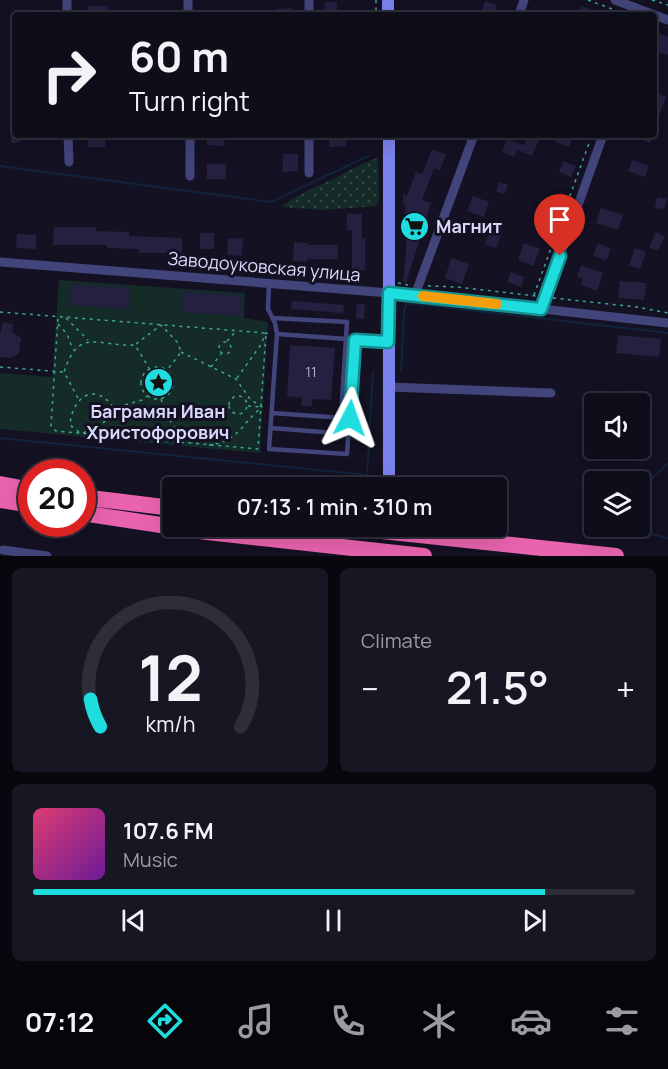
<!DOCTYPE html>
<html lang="en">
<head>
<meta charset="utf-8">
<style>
  :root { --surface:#0e0d1a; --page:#171623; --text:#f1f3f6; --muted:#9b9ca2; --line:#2e2d39; --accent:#1fdcde }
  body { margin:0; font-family:Manrope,sans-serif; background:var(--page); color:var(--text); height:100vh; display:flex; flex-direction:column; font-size:22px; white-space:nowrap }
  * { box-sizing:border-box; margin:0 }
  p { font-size:20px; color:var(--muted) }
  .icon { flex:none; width:33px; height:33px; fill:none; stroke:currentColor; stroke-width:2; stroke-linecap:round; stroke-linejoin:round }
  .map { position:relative; height:556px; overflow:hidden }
  .sheet { display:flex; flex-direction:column; gap:12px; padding:12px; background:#08070e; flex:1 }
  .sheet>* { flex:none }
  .banner { position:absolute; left:12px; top:12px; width:645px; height:126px; border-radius:6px; box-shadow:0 6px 24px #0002,0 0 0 2px var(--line); background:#0e0d1a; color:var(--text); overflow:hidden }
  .fabs { position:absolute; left:584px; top:393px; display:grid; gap:12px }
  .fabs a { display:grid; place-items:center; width:66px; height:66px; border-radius:6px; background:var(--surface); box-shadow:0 6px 24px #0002,0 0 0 2px var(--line); font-size:30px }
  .speed { position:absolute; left:18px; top:459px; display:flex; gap:12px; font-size:30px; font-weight:700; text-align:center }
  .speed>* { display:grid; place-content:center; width:78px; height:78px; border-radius:50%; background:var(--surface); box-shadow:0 6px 24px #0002,0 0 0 2px var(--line); line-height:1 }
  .speed .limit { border:9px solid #d22; background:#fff; color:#111 }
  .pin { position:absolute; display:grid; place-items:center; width:51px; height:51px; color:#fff; margin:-62px -26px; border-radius:50% 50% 50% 0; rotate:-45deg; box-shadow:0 0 6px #0007 }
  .pin .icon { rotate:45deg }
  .me { position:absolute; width:66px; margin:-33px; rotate:4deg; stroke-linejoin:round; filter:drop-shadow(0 0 4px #0008) }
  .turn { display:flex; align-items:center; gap:21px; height:126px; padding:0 18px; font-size:27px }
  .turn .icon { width:78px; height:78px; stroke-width:2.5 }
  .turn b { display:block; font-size:42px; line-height:51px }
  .big { font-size:45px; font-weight:600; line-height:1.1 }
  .sheet .card { flex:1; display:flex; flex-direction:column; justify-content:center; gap:9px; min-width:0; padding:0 21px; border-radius:9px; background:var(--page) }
  .sheet .dial { align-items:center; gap:0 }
  .dial svg { height:156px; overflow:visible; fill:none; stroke:var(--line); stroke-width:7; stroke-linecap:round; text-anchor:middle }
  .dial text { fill:var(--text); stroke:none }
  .song { display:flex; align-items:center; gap:18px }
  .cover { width:72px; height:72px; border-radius:9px; background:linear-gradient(135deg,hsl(340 70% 55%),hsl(280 70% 35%)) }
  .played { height:6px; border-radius:3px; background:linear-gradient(90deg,var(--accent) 85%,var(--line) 85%) }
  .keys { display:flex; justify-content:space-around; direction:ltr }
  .heat { display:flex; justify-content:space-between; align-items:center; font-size:33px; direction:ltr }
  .sheet .tiles { flex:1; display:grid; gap:12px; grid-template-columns:1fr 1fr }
  .card:last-child { grid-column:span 2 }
  .trip { position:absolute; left:162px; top:477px; width:345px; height:60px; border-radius:6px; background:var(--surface); box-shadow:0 6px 24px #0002,0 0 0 2px var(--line); font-weight:600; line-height:60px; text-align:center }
  .dock { display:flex; height:96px; justify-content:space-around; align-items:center; background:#06050a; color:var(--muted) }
  .dock .icon { width:42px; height:42px }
  .dock .current { color:var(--accent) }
  .dock b { font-size:27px; color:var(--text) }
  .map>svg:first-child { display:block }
  .grass { fill:url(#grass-dots) }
  .green { fill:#152b28 }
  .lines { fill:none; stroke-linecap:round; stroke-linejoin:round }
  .stream { stroke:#11243b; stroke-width:2 }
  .building { fill:#242040 }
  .path { stroke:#3fa697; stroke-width:1.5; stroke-dasharray:3 4.5; stroke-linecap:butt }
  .lane { stroke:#42457b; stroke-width:4.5 }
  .street { stroke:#42457b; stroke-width:9 }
  .secondary { stroke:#7b82ed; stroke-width:12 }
  .highway { stroke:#e963af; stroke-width:16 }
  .route-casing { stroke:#148f90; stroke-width:15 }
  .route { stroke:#1fdcde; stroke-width:10 }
  .slow { stroke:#f59e0b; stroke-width:10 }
  .labels { text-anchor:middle; stroke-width:6; stroke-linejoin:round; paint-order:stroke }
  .number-label { font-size:15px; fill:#acaacc }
  .poi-label { font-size:18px; font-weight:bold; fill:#d9d8fa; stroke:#131122; text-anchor:start }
  .street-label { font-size:18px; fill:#d9d8fa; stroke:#131122 }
</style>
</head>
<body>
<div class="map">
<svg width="668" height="556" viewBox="0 0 668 556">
  <defs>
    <pattern id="grass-dots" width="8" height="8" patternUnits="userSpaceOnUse" patternTransform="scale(1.5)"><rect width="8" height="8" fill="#152b28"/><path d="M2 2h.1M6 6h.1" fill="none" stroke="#364948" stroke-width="1.8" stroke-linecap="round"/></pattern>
  </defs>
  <rect width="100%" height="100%" fill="#131122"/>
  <path class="grass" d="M378 158 379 200 376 206 323 210 281 207C297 195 313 188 331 180 347 172 361 163 378 158Z"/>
  <path class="green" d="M59 280 245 293 244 318 268 322 260 453 0 429V373L52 377Z"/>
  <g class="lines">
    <path class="stream" d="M0 166 271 202 368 156
      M401 372 404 309 407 303 668 333
      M0 438 367 475 373 371
      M639 491 668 463
      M639 523 644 532 668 538"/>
  </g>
  <path class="building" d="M485 1 497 5 493 15H480Z
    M325 2H337V15H325Z
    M88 6H107V15H88Z
    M582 6 592 10 590 15H579Z
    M292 8V15H277V9Z
    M658 33 668 37V55L654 51Z
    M654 92 666 97 659 116 654 114Z
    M11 135H20L21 142 11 143Z
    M88 135 105 136V147H88Z
    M329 135H346V146L329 147Z
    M528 135H541L532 156 517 150 514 157 502 152 507 139 524 145Z
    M558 135H574L569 147 555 142Z
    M630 135H653L650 143Z
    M207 136 225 137 224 146 207 145Z
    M432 149 446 155 440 170 434 168 422 200 431 203 406 283 403 282 406 250 405 204 403 203V194L407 196 416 172 422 174Z
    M283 154H298V171L283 172Z
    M632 160 649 166 645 177 628 171Z
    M563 161 576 166 571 177 559 172Z
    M207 164H226V179H207Z
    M499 182 508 185 504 194 496 191Z
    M473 196 489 202 484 217 467 211Z
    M657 197 667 199 664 209 655 208Z
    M601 208 623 215 618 230 596 223Z
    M347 214H362V239L365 238V270H352V230H347Z
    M54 227H96V231L129 232V236L182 238V253H139V249L107 248V245H53Z
    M491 228 502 233 496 248 485 244Z
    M656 232 665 237 658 251 649 247Z
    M200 233H214V249H200Z
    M17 234 36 235V249L16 248Z
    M228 238 243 239 242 256 227 255Z
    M294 242 308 243V245H338V259H307V262L293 261Z
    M524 243 540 249 533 266 518 260Z
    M598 243 611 249 606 261 593 255Z
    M635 248 646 252 640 269 629 265Z
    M451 258 469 264 462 284 445 278Z
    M581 265 603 273 597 291 581 285 583 279 577 277Z
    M511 272 524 277 521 287 507 282Z
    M620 281 646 283 644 300 618 298Z
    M71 284 130 288 129 309 70 305Z
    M183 291 242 296 241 316 182 312Z
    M292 301 344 305 343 313 291 309Z
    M357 304H365L364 319 356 318Z
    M3 322 13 324 12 332 21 338 19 354 10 358 0 357V334Z
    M618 335 661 339 659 357 616 353Z
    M290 345 335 348 331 400 312 399V406H301L302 398 287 396Z"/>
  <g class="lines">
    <path class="path" d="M376 0V15
      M588 0 612 9
      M652 0 668 5
      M398 283 408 285
      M428 286 457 287 536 296
      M534 295 592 135
      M553 298 637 307 668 313
      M0 312 266 333 258 449 56 431 51 426 58 317
      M66 318 88 340
      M58 324 67 334 73 350
      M227 341 236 331
      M219 348a6 6 0 1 1 12 0a6 6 0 1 1-12 0Z
      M136 344 161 325 178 343 181 352 168 369
      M181 352 236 379 250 399 262 407C243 422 237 443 209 445
      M141 383a16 16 0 1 1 32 0a16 16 0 1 1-32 0Z
      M0 367 63 372
      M211 367 221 354
      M237 378 260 346 266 333 270 334
      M229 405a9 9 0 1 1 18 0a9 9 0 1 1-18 0Z
      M78 398 64 372C79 326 98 347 135 345L149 368
      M161 399C168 419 176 437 199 444
      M248 406 261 407
      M79 432 70 425C72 397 95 381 114 408
      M83 433C97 427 108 423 114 408L142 400 147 396"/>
    <path class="lane" d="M269 284 268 309 275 323 277 334
      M273 318 347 322 341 417
      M355 340 347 454 269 449 277 334 388 342
      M272 413 344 418
      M271 428 349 434"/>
    <path class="street" d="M67 0V15
      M188 0V15
      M309 0V15
      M615 0 668 20
      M519 15 524 0
      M68 135 69 162
      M190 135V176
      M309 135V173
      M0 262 415 295 668 323
      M415 295 474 135
      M541 309 603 135
      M389 387 551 393
      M3 550 47 556"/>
    <path class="secondary" d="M388 0V15
      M389 135V488"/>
    <path class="highway" d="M0 484 32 490
      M82 497 172 508
      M0 500 32 505
      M82 513 207 532 424 556
      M335 526 616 556"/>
  </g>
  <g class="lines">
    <defs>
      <path id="route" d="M350 418 355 340 388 342 389 293 541 309 560 256"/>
    </defs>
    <use href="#route" class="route-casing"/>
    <use href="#route" class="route"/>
    <path class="slow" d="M423 296 497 304"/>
  </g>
  <defs>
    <symbol id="supermarket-disc" viewBox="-11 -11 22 22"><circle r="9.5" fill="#1fdcde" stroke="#131122"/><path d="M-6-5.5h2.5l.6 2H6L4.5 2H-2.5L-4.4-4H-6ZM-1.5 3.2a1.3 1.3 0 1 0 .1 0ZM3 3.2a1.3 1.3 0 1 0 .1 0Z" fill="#111"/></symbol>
    <symbol id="sight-disc" viewBox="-11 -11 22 22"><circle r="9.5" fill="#1fdcde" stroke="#131122"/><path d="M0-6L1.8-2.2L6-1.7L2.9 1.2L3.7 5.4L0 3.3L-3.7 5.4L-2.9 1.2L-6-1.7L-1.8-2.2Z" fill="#111"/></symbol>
  </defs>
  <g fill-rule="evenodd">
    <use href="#supermarket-disc" x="398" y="210" width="33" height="33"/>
    <use href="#sight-disc" x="142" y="366" width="33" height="33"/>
  </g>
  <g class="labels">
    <g class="number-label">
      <text x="311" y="377">11</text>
    </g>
    <g class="poi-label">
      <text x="436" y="233">Магнит</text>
      <text x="158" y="418" text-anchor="middle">Баграмян Иван<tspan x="158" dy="21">Христофорович</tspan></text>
    </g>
    <g class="street-label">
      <text transform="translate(264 267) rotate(5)" y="6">Заводоуковская улица</text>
    </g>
  </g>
</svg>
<div class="fabs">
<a><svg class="icon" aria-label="sound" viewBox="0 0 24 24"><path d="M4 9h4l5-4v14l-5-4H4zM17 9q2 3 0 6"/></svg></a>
<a><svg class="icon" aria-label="layers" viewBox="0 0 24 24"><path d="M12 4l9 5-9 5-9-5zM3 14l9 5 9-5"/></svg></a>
</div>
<div class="speed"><div class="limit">20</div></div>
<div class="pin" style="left:560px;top:256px;background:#d93025"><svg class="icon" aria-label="arrive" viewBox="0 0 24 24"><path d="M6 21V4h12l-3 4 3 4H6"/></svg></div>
<svg class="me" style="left:350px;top:418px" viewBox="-20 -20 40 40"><path d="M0-17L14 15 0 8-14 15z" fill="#1fdcde" stroke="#fff" stroke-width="4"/></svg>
<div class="trip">07:13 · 1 min · 310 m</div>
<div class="banner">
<div class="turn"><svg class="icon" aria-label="right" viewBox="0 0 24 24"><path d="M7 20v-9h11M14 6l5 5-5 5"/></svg><div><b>60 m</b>Turn right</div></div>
</div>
</div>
<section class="sheet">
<div class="tiles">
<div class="card dial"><svg viewBox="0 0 100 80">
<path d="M14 69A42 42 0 1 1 86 69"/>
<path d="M14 69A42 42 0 0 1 9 55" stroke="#1fdcde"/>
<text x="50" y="56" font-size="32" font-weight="700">12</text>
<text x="50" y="72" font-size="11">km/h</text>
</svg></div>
<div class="card"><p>Climate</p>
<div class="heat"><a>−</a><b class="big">21.5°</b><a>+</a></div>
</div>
<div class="card">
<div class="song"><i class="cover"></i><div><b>107.6 FM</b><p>Music</p></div></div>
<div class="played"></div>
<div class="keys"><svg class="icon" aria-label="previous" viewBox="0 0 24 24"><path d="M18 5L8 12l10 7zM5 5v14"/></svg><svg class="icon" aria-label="pause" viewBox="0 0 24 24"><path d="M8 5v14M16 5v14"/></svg><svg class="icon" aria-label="next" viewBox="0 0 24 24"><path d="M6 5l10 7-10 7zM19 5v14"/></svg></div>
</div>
</div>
</section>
<nav class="dock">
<b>07:12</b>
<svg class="icon current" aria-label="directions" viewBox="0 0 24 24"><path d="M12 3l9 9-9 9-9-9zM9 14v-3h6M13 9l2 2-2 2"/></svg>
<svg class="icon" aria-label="music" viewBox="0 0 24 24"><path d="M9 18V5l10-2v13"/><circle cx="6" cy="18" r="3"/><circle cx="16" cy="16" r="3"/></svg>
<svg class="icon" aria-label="phone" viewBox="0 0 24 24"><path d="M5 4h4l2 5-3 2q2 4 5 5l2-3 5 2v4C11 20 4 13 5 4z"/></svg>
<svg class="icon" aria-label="climate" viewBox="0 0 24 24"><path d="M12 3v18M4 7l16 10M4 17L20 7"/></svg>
<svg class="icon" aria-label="car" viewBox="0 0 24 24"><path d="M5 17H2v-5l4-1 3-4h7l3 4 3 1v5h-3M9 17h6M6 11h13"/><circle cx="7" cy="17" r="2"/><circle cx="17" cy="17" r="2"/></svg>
<svg class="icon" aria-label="filters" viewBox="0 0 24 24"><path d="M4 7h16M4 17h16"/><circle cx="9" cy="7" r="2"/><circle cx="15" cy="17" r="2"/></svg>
</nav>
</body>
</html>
